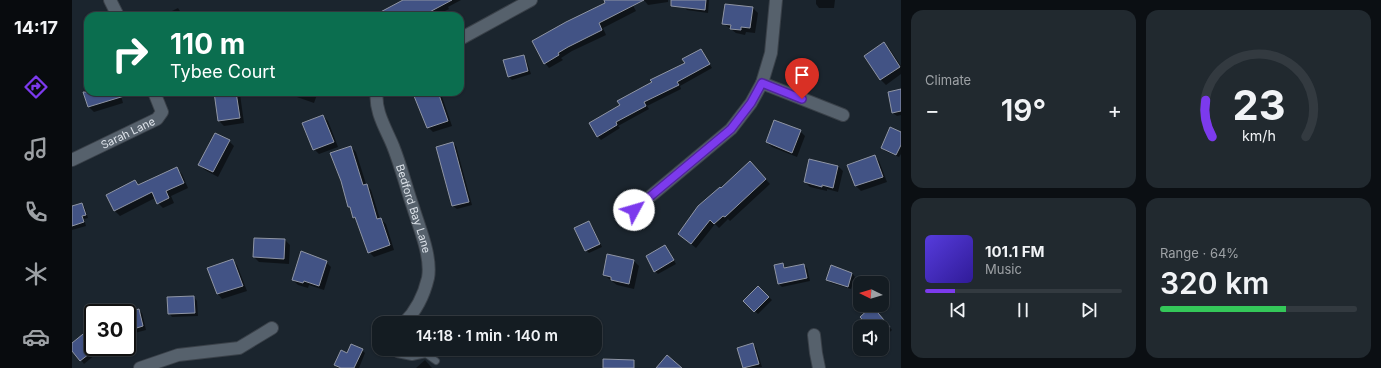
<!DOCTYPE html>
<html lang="en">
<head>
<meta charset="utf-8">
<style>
  :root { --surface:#141c22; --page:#21292f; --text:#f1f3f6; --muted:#9da1a5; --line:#333a40; --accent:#7c3aed }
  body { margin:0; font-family:Inter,sans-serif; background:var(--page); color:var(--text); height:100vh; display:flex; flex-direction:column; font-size:15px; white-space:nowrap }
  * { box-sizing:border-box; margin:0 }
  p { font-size:13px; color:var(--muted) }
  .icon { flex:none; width:22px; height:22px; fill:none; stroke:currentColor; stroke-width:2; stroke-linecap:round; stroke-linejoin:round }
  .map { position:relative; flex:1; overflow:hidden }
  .sheet { display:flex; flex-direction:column; gap:10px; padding:10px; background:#0b0f13; width:480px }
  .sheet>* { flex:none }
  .banner { position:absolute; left:12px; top:12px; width:380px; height:84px; border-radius:12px; box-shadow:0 1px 3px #0004,0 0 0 1px var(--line); background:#0b6e4f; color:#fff; overflow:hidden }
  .needle { width:26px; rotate:275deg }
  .controls { position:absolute; left:781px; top:276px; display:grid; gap:8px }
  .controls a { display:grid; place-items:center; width:36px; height:36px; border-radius:8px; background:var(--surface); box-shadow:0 1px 3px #0004,0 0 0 1px var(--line); font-size:20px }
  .speed { position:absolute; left:12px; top:304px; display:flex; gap:8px; font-size:20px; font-weight:700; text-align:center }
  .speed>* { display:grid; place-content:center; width:52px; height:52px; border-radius:50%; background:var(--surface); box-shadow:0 1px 3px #0004,0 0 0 1px var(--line); line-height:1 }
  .speed .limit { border:2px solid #111; border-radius:6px; background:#fff; color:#111 }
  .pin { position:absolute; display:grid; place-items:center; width:34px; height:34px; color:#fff; margin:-41px -17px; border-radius:50% 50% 50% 0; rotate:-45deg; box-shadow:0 0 4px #0007 }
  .pin .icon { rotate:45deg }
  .me { position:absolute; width:44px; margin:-22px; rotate:51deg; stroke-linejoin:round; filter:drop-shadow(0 0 3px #0008) }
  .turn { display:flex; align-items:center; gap:14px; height:84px; padding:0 20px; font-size:18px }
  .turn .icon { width:52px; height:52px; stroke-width:2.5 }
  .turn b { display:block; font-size:28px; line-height:34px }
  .big { font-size:30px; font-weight:600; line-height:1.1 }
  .sheet .tile { flex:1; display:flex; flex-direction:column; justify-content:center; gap:6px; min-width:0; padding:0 14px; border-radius:12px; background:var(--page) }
  .sheet .dial { align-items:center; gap:0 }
  .dial svg { height:104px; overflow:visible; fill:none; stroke:var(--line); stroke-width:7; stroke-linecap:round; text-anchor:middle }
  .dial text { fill:var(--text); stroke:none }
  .song { display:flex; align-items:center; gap:12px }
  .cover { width:48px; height:48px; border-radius:6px; background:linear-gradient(135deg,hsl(250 70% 55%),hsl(250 70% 35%)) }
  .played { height:4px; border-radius:2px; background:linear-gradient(90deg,var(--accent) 15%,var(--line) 15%) }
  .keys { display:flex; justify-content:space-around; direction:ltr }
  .heat { display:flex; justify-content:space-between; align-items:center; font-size:22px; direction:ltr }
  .charge { height:6px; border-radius:3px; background:linear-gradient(90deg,#34c759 64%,var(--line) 0) }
  .sheet .tiles { flex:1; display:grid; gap:10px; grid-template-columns:repeat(2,1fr) }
  .trip { position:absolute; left:300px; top:316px; width:230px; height:40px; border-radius:12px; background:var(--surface); box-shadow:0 1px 3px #0004,0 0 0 1px var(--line); font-weight:600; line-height:40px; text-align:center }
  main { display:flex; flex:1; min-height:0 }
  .dock { display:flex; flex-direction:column; width:72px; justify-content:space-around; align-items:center; background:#080b0e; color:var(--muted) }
  .dock .icon { width:28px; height:28px }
  .dock .active { color:var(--accent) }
  .dock b { font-size:18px; color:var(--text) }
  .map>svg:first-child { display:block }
  .shadow { fill:#0007 }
  .building { fill:#425385; stroke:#8f95a4 }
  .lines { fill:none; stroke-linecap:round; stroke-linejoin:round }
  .lane-casing { stroke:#3a4149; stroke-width:8 }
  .street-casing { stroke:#3a4149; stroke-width:14 }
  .lane { stroke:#56616c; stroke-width:6 }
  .street { stroke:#56616c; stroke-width:12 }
  .route-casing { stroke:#51269a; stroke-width:10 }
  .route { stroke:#7c3aed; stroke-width:7 }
  .labels { text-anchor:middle; stroke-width:4; stroke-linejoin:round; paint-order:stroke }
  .street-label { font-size:11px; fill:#dde3ea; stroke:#121b24 }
</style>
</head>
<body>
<main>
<nav class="dock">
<b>14:17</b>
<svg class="icon active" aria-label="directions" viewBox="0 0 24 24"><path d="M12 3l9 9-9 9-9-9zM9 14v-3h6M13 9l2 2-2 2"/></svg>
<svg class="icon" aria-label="music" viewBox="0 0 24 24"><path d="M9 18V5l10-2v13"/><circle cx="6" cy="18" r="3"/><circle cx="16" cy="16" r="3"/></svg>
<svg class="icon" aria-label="phone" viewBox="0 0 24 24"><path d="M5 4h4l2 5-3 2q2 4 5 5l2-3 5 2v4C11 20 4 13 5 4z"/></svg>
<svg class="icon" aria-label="climate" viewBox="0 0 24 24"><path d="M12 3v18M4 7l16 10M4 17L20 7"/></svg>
<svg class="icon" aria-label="car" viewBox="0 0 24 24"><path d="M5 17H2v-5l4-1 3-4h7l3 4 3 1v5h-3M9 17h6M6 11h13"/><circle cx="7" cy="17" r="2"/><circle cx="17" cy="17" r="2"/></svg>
</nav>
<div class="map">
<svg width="829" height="368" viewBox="0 0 829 368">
  <rect width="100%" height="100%" fill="#1b252e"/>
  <path class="shadow" d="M333 0H389L376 7 377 9 363 16H302Z
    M538 0H558L564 11 531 28 534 35 500 51 489 58 491 60 477 68 473 63Z
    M572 0H596V2L576 5Z
    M613 0H637L636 13 615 10 612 7Z
    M744 0H763L762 8H747L744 4Z
    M106 8 111 16H90Z
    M681 8 686 13 683 33 674 32 673 35 664 33 651 23Z
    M812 43 817 48 829 66V74L814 85 809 80 793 56Z
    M629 50 640 68 608 86 609 89 575 106 577 109 546 126 548 128 529 140 525 136 549 106 614 63Z
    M451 56 454 59 459 74 440 80 436 76Z
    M16 89V92H48L51 103 22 112 17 107 12 91Z
    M829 90V115L825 116 821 113Z
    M143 92H166L168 94 172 123 152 126 147 121Z
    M219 92H246L242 103 222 96Z
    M356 92H367L369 94 380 126 361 132 356 127Z
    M251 116 256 121 266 147 247 154 242 149Z
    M728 131 733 136 725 157 700 147 695 142Z
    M829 134V154L827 157 813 151 810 147Z
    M157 141 162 146 146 177 133 170 128 165Z
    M381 143 384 146 400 205 385 209 381 206Z
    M279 147 284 152 294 184 299 190 308 219 314 224 322 250 302 257 297 252 286 221 282 217 280 210 277 207Z
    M802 156 807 161 815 182 789 191 784 186Z
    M678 163 698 184 658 221 656 219 647 228 643 224 624 248 607 234 649 189Z
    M766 166 771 171 766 192 755 189V191L738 187 733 182Z
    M105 169 110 174 116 188 99 196 102 203 91 208 86 203 83 198 48 216 43 211 63 181 68 186Z
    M10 204 13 208 16 218 12 219 14 226 0 230V207Z
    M517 222 520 226 530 247 517 253 514 250Z
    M213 240 218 245 217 264 187 262 182 257Z
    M593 246 604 264 586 274 583 271Z
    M160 260 165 265 175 291 150 299 146 294Z
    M562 261 567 266 562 289 545 285 532 275Z
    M254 262 259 267 252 290 237 285 236 288 226 285 221 280Z
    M711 264 714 268 731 265 735 268 738 281 710 287 707 284 704 266Z
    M780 273 783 277 779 289 759 283 755 279Z
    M686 287 700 300 686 314 673 301Z
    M122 297 125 301 126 316 100 317 97 313Z
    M66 310 70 313 74 330 55 335V313H54Z
    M803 311 820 330 810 339V327H795Z
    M380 320 387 323H378Z
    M21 338V347H28L30 349 12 364 0 349V345Z
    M681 344 684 348 690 367 672 368 666 349Z
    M290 350 293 353 287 368H266L263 365 275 354Z
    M353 360 360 368H344Z"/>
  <path class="building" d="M331 0H380L350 16H301Z
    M532 0H572L527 23 530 30 496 47 486 53 487 55 472 64 460 41 494 22 533 3Z
    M599 0H634L633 10 599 6Z
    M653 4 681 7 678 28 669 27V30L658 29 659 25 650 24Z
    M812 42 828 67 808 80 792 56Z
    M629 49 638 64 605 82 607 85 572 102 574 106 544 122 545 125 525 137 517 123 548 105 545 101 580 82 578 80 613 63 610 59Z
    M452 55 456 71 436 77 431 60Z
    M829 89V111L820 113 816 92Z
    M11 92H58L59 94 16 107Z
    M142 92H164L168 118 146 121Z
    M353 92H366L376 121 355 128 342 96Z
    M251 115 262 142 241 150 230 123Z
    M702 120 729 130 720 153 694 142Z
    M818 127 829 132V145L824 155 809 148Z
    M143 133 158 140 141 172 126 165Z
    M381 142 397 202 380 206 364 147Z
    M279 146 291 185 295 184 305 219 309 218 318 245 296 253 283 217 281 218 278 207H276L269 181 258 153Z
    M803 155 811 177 783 186 775 165Z
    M737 159 766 166 761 188 750 185V187L732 182Z
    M678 161 694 179 653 217 651 216 642 224 638 220 619 244 606 234 626 206 648 187 649 188Z
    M105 167 112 183 94 191 97 198 85 204 80 192 42 211 34 195 63 180 66 185Z
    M10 203 14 215 10 216 12 222 0 226V206Z
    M517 221 528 244 513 251 502 228Z
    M182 238 213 239 212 259 181 257Z
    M593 245 602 260 582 272 574 256Z
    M229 251 255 261 247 286 232 281 231 283 220 280Z
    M535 254 562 260 557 284 539 280V277L531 275Z
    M161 259 171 286 145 294 135 268Z
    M711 263 712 268 732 264 735 278 706 284 702 265Z
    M759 265 780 273 776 287 754 280Z
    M686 286 697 297 682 312 671 301Z
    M122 296 123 313 96 314 95 297Z
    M800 306 818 327H797L788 317Z
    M67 309 71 326 55 331V312Z
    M16 330 21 337V351L8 361 0 351V343Z
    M681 343 687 364 671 368 665 348Z
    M279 344 291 349 282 368H269L262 365 269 350 275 353Z
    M595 355 610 368H584Z
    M531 359 562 360V368H531Z"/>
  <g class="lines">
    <defs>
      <path id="lane" d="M322 349 325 354 340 357 354 354 364 361"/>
      <g id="street">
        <path d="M38 0 46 16"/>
        <path d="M388 39 459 0"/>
        <path d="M690 83 771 115"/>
        <path id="s1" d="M305 92C302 110 314 129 321 146 329 166 334 187 341 207 347 227 360 257 356 278 352 295 344 311 332 323"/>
        <path id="s2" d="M0 160 85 119 90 112 82 92"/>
        <path d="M562 210 659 129 679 103 690 83 699 53 704 0"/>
        <path d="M742 335 744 353 747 368"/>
        <path d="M68 368 106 355 167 348 200 328"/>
      </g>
    </defs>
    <use href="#lane" class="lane-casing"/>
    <use href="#street" class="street-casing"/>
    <use href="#lane" class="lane"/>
    <use href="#street" class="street"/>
  </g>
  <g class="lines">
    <defs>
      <path id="route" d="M562 210 659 129 679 103 690 83 730 99"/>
    </defs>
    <use href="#route" class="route-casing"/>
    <use href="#route" class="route"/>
  </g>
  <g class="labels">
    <g class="street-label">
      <text dy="4" stroke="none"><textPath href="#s2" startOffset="62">Sarah Lane</textPath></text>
      <text dy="4" stroke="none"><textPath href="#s1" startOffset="123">Bedford Bay Lane</textPath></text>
    </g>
  </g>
</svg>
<div class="controls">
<a><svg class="needle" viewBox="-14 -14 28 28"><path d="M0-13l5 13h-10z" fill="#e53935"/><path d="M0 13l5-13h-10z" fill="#9da1a5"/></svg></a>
<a><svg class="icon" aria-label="sound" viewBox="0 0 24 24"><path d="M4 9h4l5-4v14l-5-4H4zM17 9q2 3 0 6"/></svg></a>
</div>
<div class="speed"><div class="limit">30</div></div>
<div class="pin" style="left:730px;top:99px;background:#d93025"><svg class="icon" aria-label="arrive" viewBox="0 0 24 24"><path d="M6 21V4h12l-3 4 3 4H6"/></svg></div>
<svg class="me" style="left:562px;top:210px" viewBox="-20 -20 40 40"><circle r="19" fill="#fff"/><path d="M0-13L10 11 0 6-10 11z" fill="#7c3aed"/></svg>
<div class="trip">14:18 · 1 min · 140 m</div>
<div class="banner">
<div class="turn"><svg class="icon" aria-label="right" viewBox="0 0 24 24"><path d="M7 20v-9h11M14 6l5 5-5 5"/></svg><div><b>110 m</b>Tybee Court</div></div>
</div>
</div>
<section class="sheet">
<div class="tiles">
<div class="tile"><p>Climate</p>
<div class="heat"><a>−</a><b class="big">19°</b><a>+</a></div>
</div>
<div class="tile dial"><svg viewBox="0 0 100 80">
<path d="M14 69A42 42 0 1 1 86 69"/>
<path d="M14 69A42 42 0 0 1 9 41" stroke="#7c3aed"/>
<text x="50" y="56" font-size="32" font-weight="700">23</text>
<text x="50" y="72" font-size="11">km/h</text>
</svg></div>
<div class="tile">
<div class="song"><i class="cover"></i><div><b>101.1 FM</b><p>Music</p></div></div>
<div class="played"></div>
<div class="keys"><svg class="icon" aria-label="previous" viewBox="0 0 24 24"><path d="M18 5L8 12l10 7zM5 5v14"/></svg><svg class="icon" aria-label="pause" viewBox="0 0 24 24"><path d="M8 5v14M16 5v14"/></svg><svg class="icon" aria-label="next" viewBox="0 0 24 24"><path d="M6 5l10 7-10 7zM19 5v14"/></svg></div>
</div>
<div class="tile"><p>Range · 64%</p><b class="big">320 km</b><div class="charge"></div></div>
</div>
</section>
</main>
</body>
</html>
